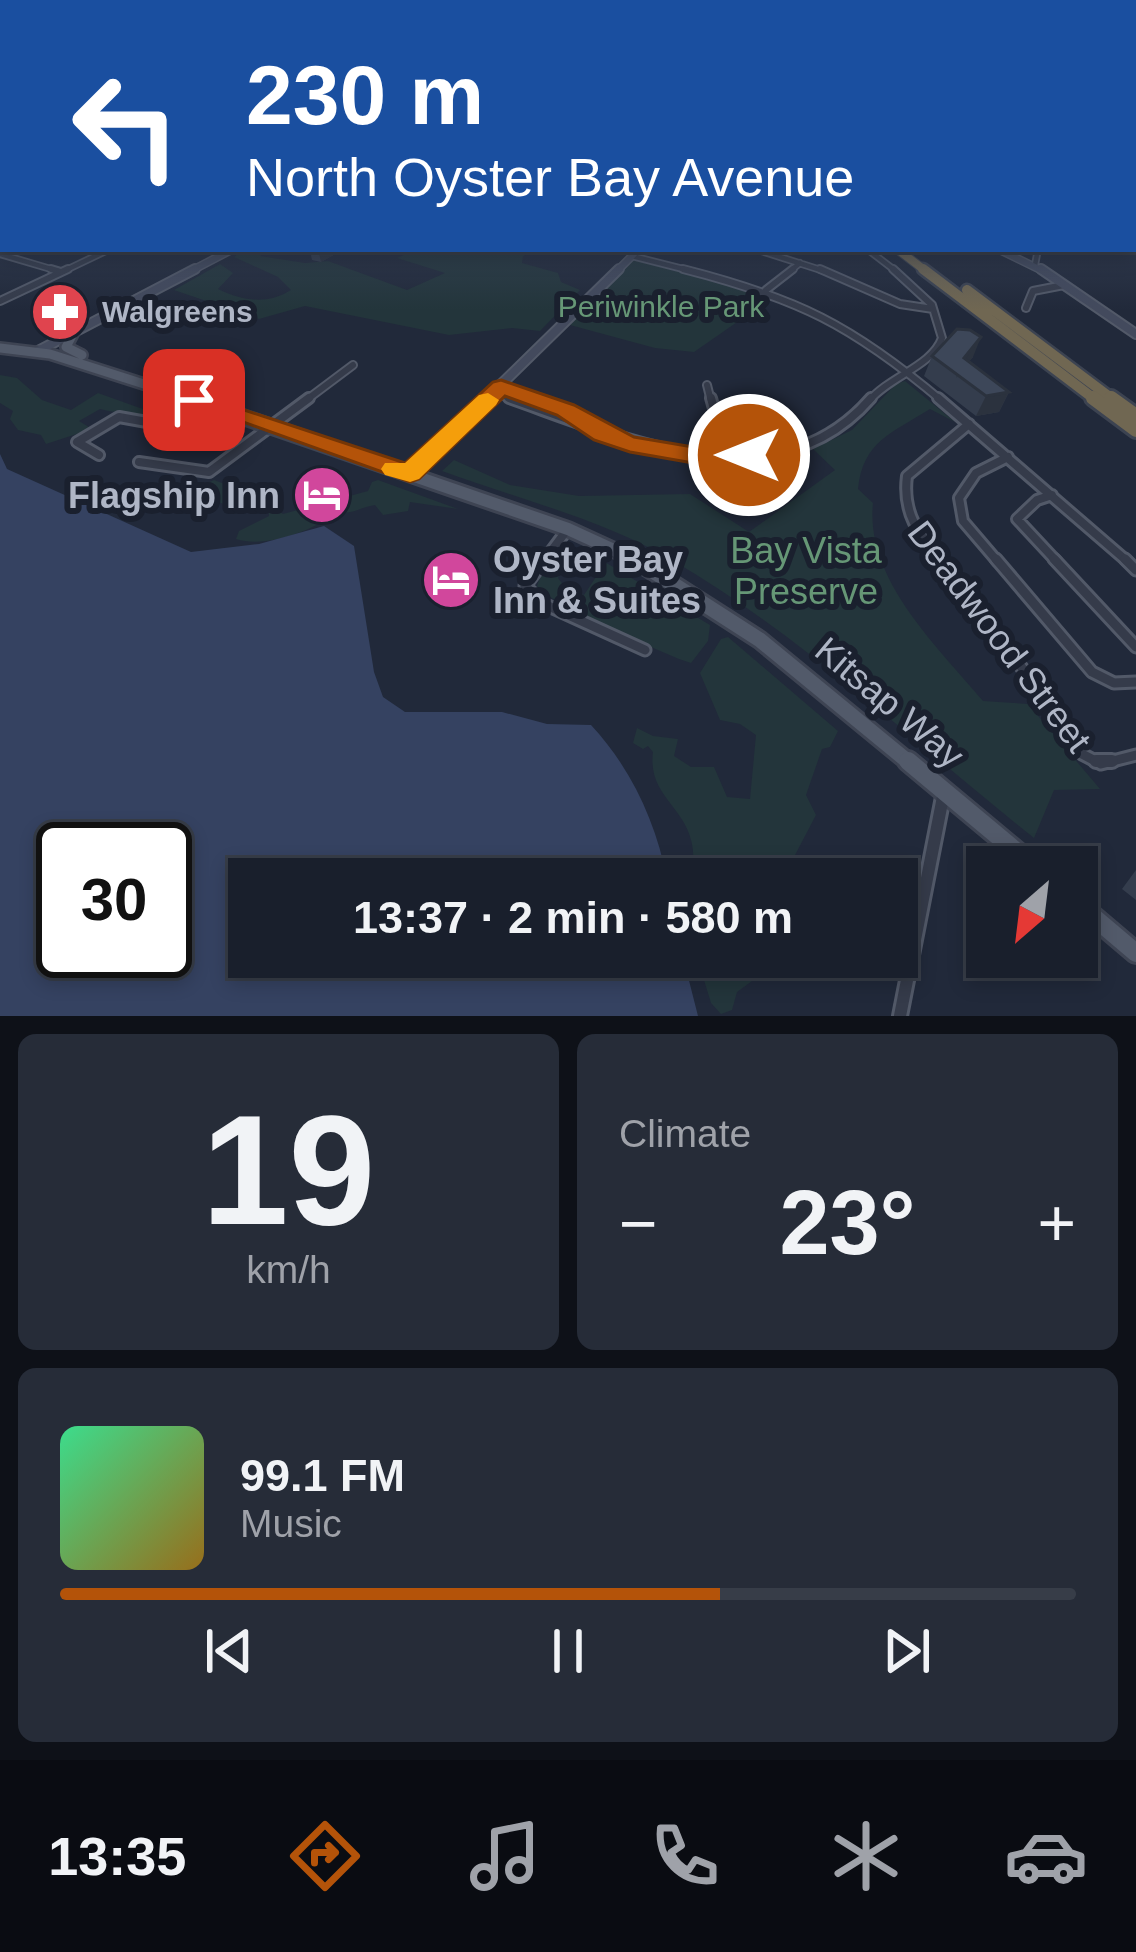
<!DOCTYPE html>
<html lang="en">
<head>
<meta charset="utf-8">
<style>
  :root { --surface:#191f2c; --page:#262c38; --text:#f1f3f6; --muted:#9fa2a9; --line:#373d48; --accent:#b45309 }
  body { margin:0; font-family:Helvetica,sans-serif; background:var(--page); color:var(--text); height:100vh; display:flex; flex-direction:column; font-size:45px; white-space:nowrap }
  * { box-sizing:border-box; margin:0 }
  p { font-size:39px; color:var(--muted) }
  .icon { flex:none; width:66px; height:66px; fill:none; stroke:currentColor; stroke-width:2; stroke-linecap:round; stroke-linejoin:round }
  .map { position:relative; height:1016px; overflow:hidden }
  .side { display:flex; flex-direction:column; gap:18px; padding:18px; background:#0e1118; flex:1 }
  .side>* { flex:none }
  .top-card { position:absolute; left:0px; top:0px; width:1137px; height:252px; box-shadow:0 6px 18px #0003,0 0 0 3px var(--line); background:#1a4fa0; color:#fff; overflow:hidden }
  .needle { width:78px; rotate:208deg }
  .fabs { position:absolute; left:966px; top:846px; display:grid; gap:24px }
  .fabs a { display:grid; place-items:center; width:132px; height:132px; border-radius:0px; background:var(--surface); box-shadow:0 6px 18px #0003,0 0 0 3px var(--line); font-size:60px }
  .speed { position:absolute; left:36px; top:822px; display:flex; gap:24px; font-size:60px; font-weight:700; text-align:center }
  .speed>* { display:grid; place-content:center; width:156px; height:156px; border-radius:50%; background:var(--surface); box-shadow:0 6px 18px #0003,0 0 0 3px var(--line); line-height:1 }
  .speed .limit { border:6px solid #111; border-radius:18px; background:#fff; color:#111 }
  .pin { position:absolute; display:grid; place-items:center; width:102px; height:102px; color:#fff; margin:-51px; border-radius:24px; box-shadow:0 6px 18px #0006 }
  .me { position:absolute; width:132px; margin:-66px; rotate:270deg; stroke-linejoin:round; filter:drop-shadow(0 0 9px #0008) }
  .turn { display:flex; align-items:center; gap:42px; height:252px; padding:0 48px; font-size:54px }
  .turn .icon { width:156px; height:156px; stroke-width:2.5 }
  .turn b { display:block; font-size:84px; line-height:102px }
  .big { font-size:90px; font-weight:800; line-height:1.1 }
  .side .card { flex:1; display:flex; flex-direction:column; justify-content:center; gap:18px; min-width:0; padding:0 42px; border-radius:18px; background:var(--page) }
  .side .dial { align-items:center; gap:0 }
  .dial b { font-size:156px; line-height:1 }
  .song { display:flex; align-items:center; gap:36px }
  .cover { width:144px; height:144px; border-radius:18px; background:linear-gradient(135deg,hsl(150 70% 55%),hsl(40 70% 35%)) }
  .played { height:12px; border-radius:6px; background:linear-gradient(90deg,var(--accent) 65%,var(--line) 65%) }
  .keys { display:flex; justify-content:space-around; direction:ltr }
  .heat { display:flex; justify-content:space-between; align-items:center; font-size:66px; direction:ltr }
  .side .tiles { flex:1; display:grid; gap:18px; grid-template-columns:1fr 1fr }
  .card:last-child { grid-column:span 2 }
  .trip { position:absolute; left:228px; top:858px; width:690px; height:120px; border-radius:0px; background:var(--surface); box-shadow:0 6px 18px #0003,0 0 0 3px var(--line); font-weight:800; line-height:120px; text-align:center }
  .menu { display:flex; height:192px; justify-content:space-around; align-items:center; background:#0a0c12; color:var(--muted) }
  .menu .icon { width:84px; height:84px }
  .menu .selected { color:var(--accent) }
  .menu b { font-size:54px; color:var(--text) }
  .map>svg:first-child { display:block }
  .green { fill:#23353b }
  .water { fill:#354261; fill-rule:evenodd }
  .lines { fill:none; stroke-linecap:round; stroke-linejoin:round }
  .street-far4-casing { stroke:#525968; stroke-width:8 }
  .street-far3-casing { stroke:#525968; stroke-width:10 }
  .street-far2-casing { stroke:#525968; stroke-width:14 }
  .street-far1-casing { stroke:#525968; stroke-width:15 }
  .street-casing { stroke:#525968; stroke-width:18 }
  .secondary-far2-casing { stroke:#525968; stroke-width:9 }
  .secondary-far1-casing { stroke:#525968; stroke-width:12 }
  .secondary-casing { stroke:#525968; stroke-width:16 }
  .primary-far3-casing { stroke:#3e4453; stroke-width:14 }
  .primary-far2-casing { stroke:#3e4453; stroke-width:18 }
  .primary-far1-casing { stroke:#3e4453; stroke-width:21 }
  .primary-casing { stroke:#3e4453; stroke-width:24 }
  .highway-far2-casing { stroke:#3c4351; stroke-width:10 }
  .highway-far1-casing { stroke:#3c4351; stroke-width:15 }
  .highway-casing { stroke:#3c4351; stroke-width:20 }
  .street-far4 { stroke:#353b4a; stroke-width:4.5 }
  .street-far3 { stroke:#353b4a; stroke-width:6 }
  .street-far2 { stroke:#353b4a; stroke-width:8 }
  .street-far1 { stroke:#353b4a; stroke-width:9 }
  .street { stroke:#353b4a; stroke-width:12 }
  .secondary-far2 { stroke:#434a5d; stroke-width:6 }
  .secondary-far1 { stroke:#434a5d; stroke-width:8 }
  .secondary { stroke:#434a5d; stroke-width:10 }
  .primary-far3 { stroke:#525a6a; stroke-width:9 }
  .primary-far2 { stroke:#525a6a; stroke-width:12 }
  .primary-far1 { stroke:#525a6a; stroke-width:15 }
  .primary { stroke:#525a6a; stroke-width:18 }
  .highway-far2 { stroke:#706752; stroke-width:8 }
  .highway-far1 { stroke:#706752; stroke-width:10 }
  .highway { stroke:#706752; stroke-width:14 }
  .wall { fill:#343d4d }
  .shaded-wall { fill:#2b323e }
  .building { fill:#3d4759; stroke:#2b323e; stroke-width:3 }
  .route { fill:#b45309; stroke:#753606; stroke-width:3 }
  .slow { fill:#f59e0b }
  .labels { text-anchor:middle; stroke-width:12; stroke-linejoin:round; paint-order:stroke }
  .far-park-label { font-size:30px; fill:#669776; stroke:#1a202e }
  .far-poi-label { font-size:30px; font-weight:bold; fill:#afb6c6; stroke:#1a202e; text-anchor:start }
  .poi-label { font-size:36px; font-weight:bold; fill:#afb6c6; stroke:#1a202e; text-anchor:end }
  .park-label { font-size:36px; fill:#669776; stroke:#1a202e }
  .street-label { font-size:36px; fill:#afb6c6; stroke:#1a202e }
</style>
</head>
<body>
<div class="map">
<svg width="1136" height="1016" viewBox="0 0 1136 1016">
  <rect width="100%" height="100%" fill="#21293a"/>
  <path class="green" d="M245 249H269L260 256 305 263 328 261 407 290 445 273 397 258 417 249H528L532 252 523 256 522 263 558 273 561 282 580 290 540 331 512 328 449 335 305 306 259 319 174 290 220 264 233 273 218 289C243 301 267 305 291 290L278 277 234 257Z
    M634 260 761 293 743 318 694 352 655 348 570 325Z
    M0 375 17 378 42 400 71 410 98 393 165 417 160 420C139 414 120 414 100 409L79 421 92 429 46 444 41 435 18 430 10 419 13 411 0 403Z
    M905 381 955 422 930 409C892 433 863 441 858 489L873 503C865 579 937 646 983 701L1028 704 1100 789 1054 790 1034 838C916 744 802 636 672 560 602 519 518 499 442 471L454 460 510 485 579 496 690 494 749 532 835 470 813 449 852 430 896 384Z
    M214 480 230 486 248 483 232 500 280 502 277 510 283 514 368 491 372 482 378 480 458 509 410 502 408 511 383 515 375 505C360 507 353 515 337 512 315 530 266 549 236 539L239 531 269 516V512C239 511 220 510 203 485Z
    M562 546 570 551 558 578 564 586 584 595 596 577 588 562 603 561 710 625 708 641 691 663 679 659 602 626 541 592 537 586 544 566Z
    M728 637 838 731 830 747 822 749 806 795 816 815 795 855 807 879H691C706 809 646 806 653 752L648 746 643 749 633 743 637 728 653 736 678 739 674 756 691 767H714L727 797 750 799 756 735 740 724 720 720 700 673 721 639Z
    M697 957H785L737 992 732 1010 721 1014 711 1003Z"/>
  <path class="water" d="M0 454 7 469 191 552 259 544 324 526 354 546 374 672 383 697 405 712H502L547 724 591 725C631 768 656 822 667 879H249V957H683L698 1016H0ZM165 849V951H63V849Z"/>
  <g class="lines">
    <defs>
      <path id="street-far4" d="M755 249 827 272
        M867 249 897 272
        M0 254 61 272
        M632 256 695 272
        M1035 265 1038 249
        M62 272 110 249
        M789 272 800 263"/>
      <path id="street-far3" d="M51 269 61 272
        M683 269C797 298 852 325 942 401
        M820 269 900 304 933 309
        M766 290 793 269
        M0 301 68 269
        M1026 308 1033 291 1064 285
        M707 385 711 401
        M501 387 543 401
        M496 393 518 401
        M305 401 353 365
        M869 401C890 376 932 366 942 338L932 305 893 269"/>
      <path id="street-far2" d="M509 398C621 437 775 509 871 398
        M534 398 584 422
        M711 398 727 456
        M938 398 1128 562
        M99 455 77 442 119 417 158 424 194 400
        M139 462 209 472 309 398
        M1052 495 1037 500 1017 519 1057 562
        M543 562 567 530
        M942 562C919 534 902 514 907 476L969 424
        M998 562 963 521 959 498 976 473 1008 457"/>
      <path id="street-far1" d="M545 559 525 586 544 604 645 650
        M940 559 978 605 1082 754 1101 764 1136 755
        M996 559 1092 672 1114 683 1136 682
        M1054 559 1136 647
        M1125 559 1136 570"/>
      <path id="street" d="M1096 761H1112
        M900 1016 944 792"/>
      <path id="secondary-far2" d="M998 249 1045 272
        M189 272 233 249
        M616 272 639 249"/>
      <path id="secondary-far1" d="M1041 269 1136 334
        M36 352 195 269
        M484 401 619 269"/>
      <path id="secondary" d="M409 474 487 398"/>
      <path id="primary-far3" d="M74 332 66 347 82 355
        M0 348 50 354 197 401"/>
      <path id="primary-far2" d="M188 398 568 529 640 562"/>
      <path id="primary-far1" d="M634 559 760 640 911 764"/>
      <path id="primary" d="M908 761 1035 867
        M1077 903 1136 953"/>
      <path id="highway-far2" d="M897 249 927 272"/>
      <path id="highway-far1" d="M923 269 1097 401
        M967 290 1115 401"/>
      <path id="highway" d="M1093 398 1136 430
        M1111 398 1136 416"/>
    </defs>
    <use href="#street-far4" class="street-far4-casing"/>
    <use href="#street-far3" class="street-far3-casing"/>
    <use href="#street-far2" class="street-far2-casing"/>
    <use href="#street-far1" class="street-far1-casing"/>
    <use href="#street" class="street-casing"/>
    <use href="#secondary-far2" class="secondary-far2-casing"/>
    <use href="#secondary-far1" class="secondary-far1-casing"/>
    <use href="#secondary" class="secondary-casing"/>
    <use href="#primary-far3" class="primary-far3-casing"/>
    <use href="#primary-far2" class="primary-far2-casing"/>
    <use href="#primary-far1" class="primary-far1-casing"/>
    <use href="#primary" class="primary-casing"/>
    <use href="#highway-far2" class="highway-far2-casing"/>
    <use href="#highway-far1" class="highway-far1-casing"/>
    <use href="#highway" class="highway-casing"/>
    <use href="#street-far4" class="street-far4"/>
    <use href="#street-far3" class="street-far3"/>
    <use href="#street-far2" class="street-far2"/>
    <use href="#street-far1" class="street-far1"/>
    <use href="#street" class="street"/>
    <use href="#secondary-far2" class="secondary-far2"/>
    <use href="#secondary-far1" class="secondary-far1"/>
    <use href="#secondary" class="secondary"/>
    <use href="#primary-far3" class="primary-far3"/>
    <use href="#primary-far2" class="primary-far2"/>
    <use href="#primary-far1" class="primary-far1"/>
    <use href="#primary" class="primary"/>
    <use href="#highway-far2" class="highway-far2"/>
    <use href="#highway-far1" class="highway-far1"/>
    <use href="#highway" class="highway"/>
  </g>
  <path class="wall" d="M295 249H344L321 262 312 260 311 255Z
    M932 356 973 357 968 362 1009 392 999 412 976 416 924 376Z
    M1136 870V900L1122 889Z"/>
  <path class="shaded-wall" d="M318 249H344L321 262Z
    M981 337 973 357 956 378 964 358Z
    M1009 392 999 412 976 416 986 396Z"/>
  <path class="building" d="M957 329 970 330 981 337 964 358 1009 392 986 396 932 356Z"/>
  <linearGradient id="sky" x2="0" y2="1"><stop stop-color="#121720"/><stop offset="0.54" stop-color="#3d4960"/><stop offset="1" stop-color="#3d4960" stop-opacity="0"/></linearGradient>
  <rect width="1136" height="310" fill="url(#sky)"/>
  <path class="route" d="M501 380 574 405 634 437 693 447H749L762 455 749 463H693L630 452 594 440 557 415 505 396 419 479 410 482 182 400 194 393 202 396 405 463 493 382Z"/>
  <path class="slow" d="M488 393 499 400 496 405 419 479 410 482 385 475 381 469 385 463H405L479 395Z"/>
  <defs>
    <symbol id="pharmacy-disc" viewBox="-11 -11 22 22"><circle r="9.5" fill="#e0444e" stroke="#1a202e"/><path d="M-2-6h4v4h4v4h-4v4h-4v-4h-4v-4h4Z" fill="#fff"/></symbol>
    <symbol id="hotel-disc" viewBox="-11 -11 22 22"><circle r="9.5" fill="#d1479c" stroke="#1a202e"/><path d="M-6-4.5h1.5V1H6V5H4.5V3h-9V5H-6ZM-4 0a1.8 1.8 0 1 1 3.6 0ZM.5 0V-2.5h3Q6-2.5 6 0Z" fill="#fff"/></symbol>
  </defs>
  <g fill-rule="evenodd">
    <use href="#pharmacy-disc" x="27" y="279" width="66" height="66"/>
    <use href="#hotel-disc" x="289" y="462" width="66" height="66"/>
    <use href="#hotel-disc" x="418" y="547" width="66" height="66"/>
  </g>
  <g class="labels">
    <g class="far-park-label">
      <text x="661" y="317">Periwinkle Park</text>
    </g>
    <g class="far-poi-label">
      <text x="102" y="322">Walgreens</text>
    </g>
    <g class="poi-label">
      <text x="280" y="508">Flagship Inn</text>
      <text x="493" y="572" text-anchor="start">Oyster Bay<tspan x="493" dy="41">Inn &amp; Suites</tspan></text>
    </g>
    <g class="park-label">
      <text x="806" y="563">Bay Vista<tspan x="806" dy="41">Preserve</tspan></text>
    </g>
    <g class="street-label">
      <text transform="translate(1000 636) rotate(53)" y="13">Deadwood Street</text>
      <text transform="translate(890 702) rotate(40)" y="13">Kitsap Way</text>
    </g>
  </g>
</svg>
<div class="fabs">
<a><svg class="needle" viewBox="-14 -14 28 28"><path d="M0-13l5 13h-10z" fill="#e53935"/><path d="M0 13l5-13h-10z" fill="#9fa2a9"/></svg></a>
</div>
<div class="speed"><div class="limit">30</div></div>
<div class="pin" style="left:194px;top:400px;background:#d93025"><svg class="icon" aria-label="arrive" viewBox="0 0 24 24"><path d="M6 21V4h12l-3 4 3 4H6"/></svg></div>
<svg class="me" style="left:749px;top:455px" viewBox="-20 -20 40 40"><circle r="17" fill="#b45309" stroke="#fff" stroke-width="3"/><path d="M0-11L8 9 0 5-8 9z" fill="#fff"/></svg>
<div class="trip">13:37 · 2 min · 580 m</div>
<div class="top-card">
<div class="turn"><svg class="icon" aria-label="left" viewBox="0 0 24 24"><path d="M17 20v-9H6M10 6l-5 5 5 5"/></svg><div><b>230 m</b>North Oyster Bay Avenue</div></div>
</div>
</div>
<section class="side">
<div class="tiles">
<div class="card dial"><b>19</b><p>km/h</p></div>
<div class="card"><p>Climate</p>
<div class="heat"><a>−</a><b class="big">23°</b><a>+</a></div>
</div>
<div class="card">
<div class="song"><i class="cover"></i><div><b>99.1 FM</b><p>Music</p></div></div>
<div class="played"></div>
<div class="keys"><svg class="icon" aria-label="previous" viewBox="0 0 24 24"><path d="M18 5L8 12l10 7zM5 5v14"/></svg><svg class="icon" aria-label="pause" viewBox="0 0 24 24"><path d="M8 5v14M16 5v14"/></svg><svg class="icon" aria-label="next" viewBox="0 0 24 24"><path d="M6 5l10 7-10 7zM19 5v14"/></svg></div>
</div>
</div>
</section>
<nav class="menu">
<b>13:35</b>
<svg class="icon selected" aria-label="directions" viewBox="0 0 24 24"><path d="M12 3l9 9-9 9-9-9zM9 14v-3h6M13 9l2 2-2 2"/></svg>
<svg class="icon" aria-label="music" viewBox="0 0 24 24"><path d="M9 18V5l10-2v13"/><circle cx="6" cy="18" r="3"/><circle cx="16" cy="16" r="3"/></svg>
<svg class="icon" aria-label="phone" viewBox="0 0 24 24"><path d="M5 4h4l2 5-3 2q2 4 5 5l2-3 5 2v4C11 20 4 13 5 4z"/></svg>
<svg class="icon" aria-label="climate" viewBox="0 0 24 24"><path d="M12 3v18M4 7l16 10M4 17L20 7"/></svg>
<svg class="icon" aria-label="car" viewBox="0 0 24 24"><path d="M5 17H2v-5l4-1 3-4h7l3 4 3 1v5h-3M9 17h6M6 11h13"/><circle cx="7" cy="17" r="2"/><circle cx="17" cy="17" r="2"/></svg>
</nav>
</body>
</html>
